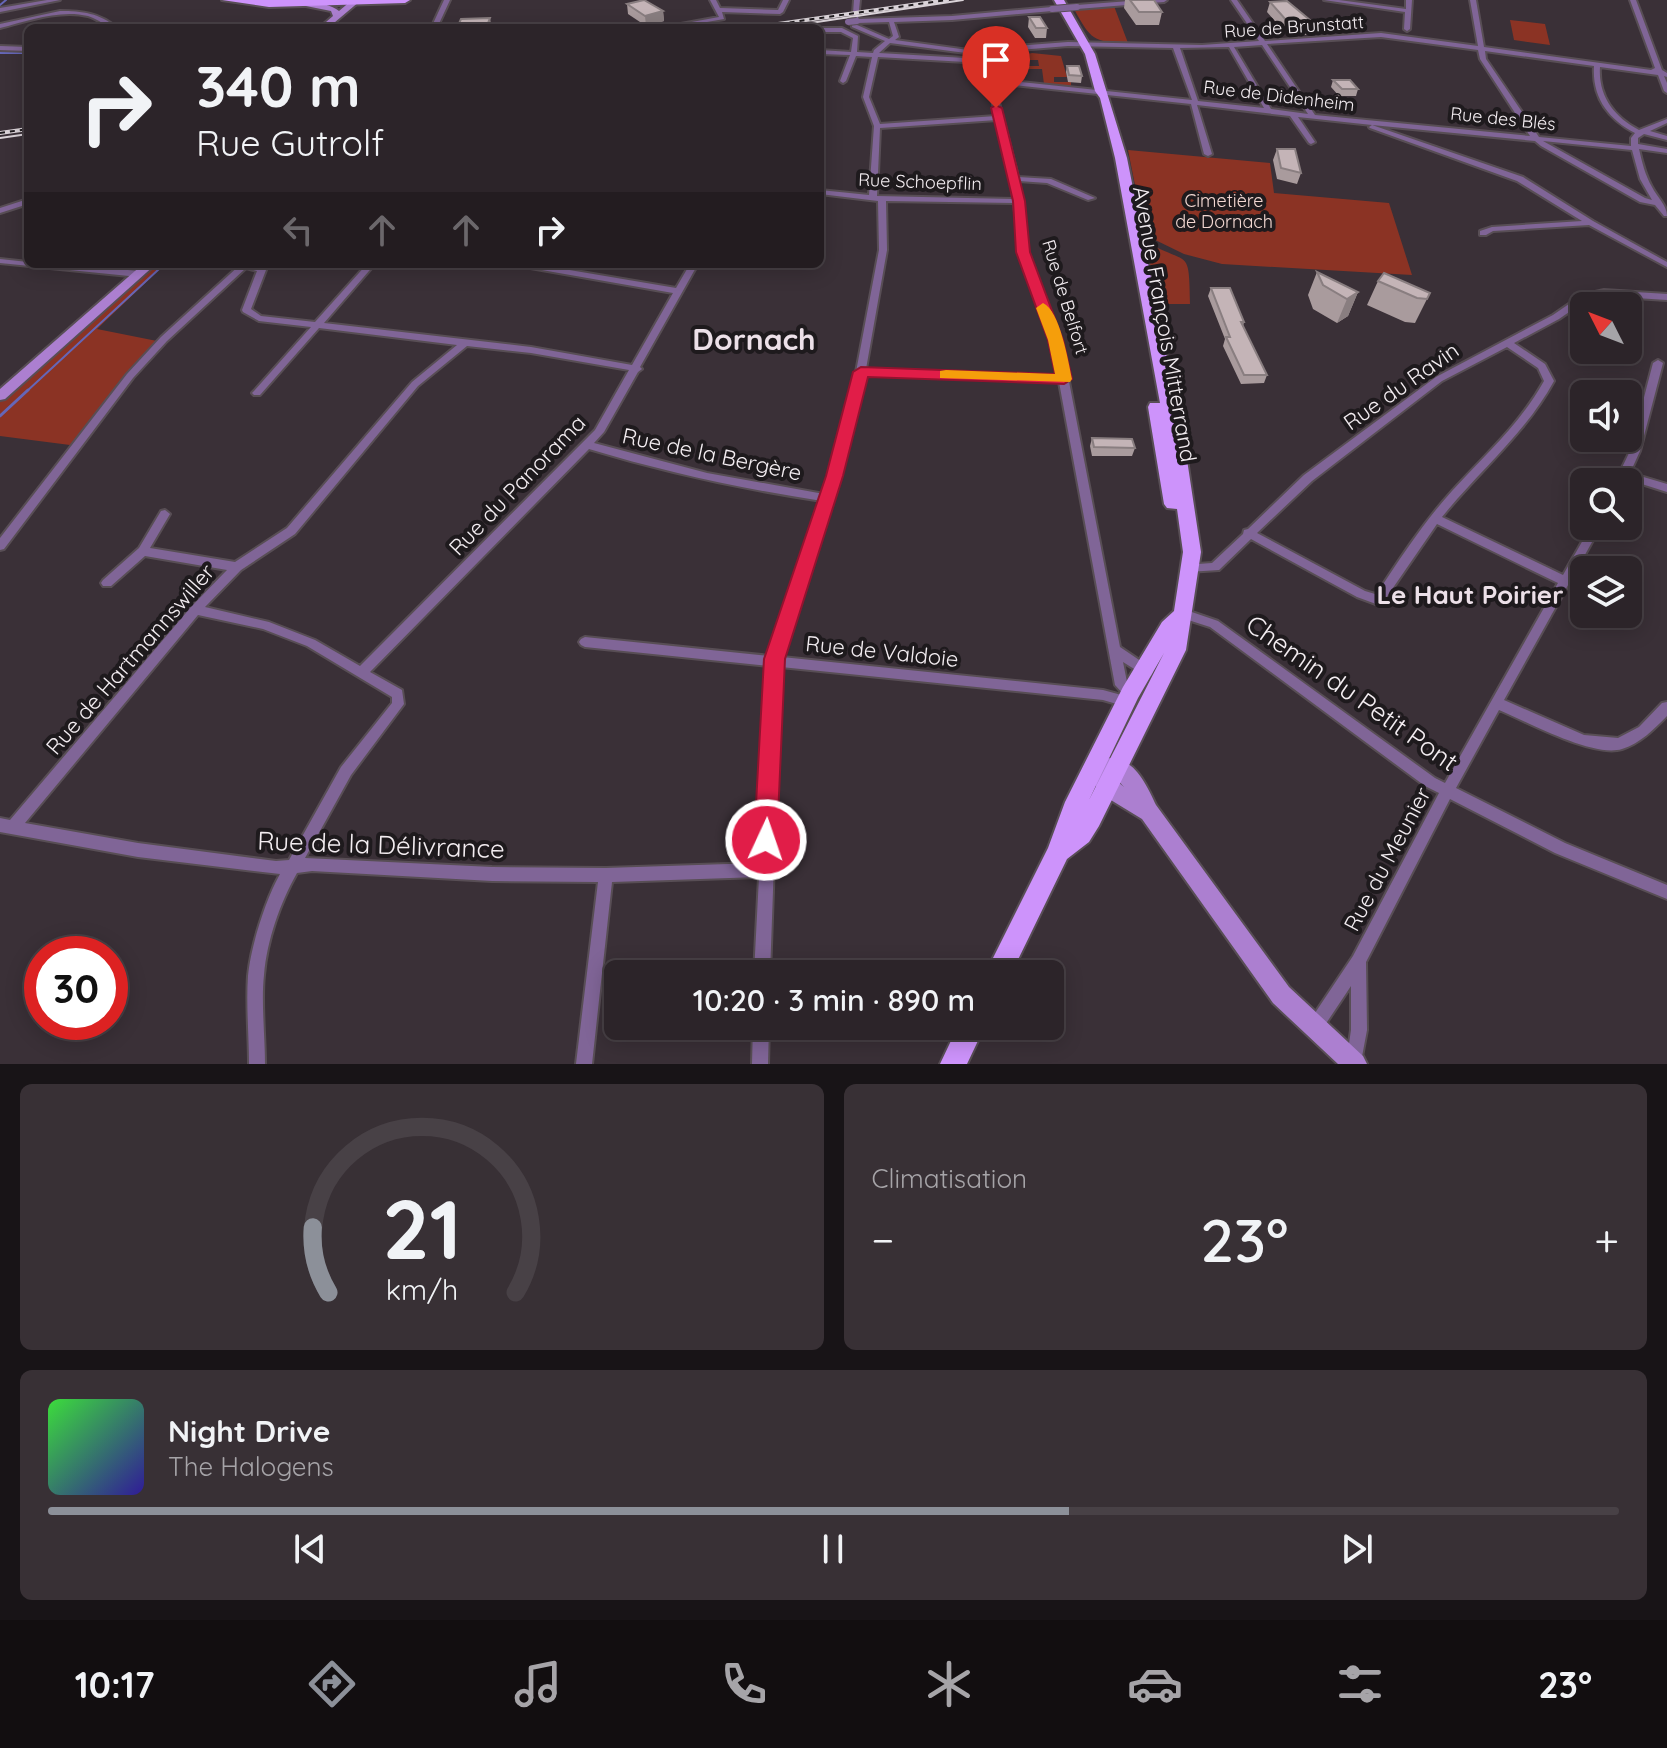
<!DOCTYPE html>
<html lang="fr">
<head>
<meta charset="utf-8">
<style>
  :root { --surface:#2c2429; --page:#383035; --text:#f1f3f6; --muted:#a6a4a8; --line:#484146; --accent:#8c9099 }
  body { margin:0; font-family:Quicksand,sans-serif; background:var(--page); color:var(--text); height:100vh; display:flex; flex-direction:column; font-size:30px; white-space:nowrap }
  * { box-sizing:border-box; margin:0 }
  p { font-size:26px; color:var(--muted) }
  .icon { flex:none; width:44px; height:44px; fill:none; stroke:currentColor; stroke-width:2; stroke-linecap:round; stroke-linejoin:round }
  .map { position:relative; height:1064px; overflow:hidden }
  .details { display:flex; flex-direction:column; gap:20px; padding:20px; background:#181417; flex:1 }
  .details>* { flex:none }
  .guide { position:absolute; left:24px; top:24px; width:800px; height:244px; border-radius:12px; box-shadow:0 4px 20px #0003,0 0 0 2px var(--line); background:#2c2429; color:var(--text); overflow:hidden }
  .needle { width:52px; rotate:312deg }
  .tools { position:absolute; left:1570px; top:292px; display:grid; gap:16px }
  .tools a { display:grid; place-items:center; width:72px; height:72px; border-radius:12px; background:var(--surface); box-shadow:0 4px 20px #0003,0 0 0 2px var(--line); font-size:40px }
  .speed { position:absolute; left:24px; top:936px; display:flex; gap:16px; font-size:40px; font-weight:700; text-align:center }
  .speed>* { display:grid; place-content:center; width:104px; height:104px; border-radius:50%; background:var(--surface); box-shadow:0 4px 20px #0003,0 0 0 2px var(--line); line-height:1 }
  .speed .limit { border:12px solid #d22; background:#fff; color:#111 }
  .pin { position:absolute; display:grid; place-items:center; width:68px; height:68px; color:#fff; margin:-82px -34px; border-radius:50% 50% 50% 0; rotate:-45deg; box-shadow:0 0 8px #0007 }
  .pin .icon { rotate:45deg }
  .me { position:absolute; width:88px; margin:-44px; rotate:3deg; stroke-linejoin:round; filter:drop-shadow(0 0 6px #0008) }
  .turn { display:flex; align-items:center; gap:28px; height:168px; padding:0 40px; font-size:36px }
  .turn .icon { width:104px; height:104px; stroke-width:2.5 }
  .turn b { display:block; font-size:56px; line-height:68px }
  .lanes { display:flex; align-items:center; height:76px; padding:0 40px; background:#0003; justify-content:center; gap:40px; direction:ltr }
  .lanes .off { opacity:.35 }
  .big { font-size:60px; font-weight:600; line-height:1.1 }
  .details .card { flex:1; display:flex; flex-direction:column; justify-content:center; gap:12px; min-width:0; padding:0 28px; border-radius:12px; background:var(--page) }
  .details .dial { align-items:center; gap:0 }
  .dial svg { height:208px; overflow:visible; fill:none; stroke:var(--line); stroke-width:7; stroke-linecap:round; text-anchor:middle }
  .dial text { fill:var(--text); stroke:none }
  .song { display:flex; align-items:center; gap:24px }
  .cover { width:96px; height:96px; border-radius:12px; background:linear-gradient(135deg,hsl(120 70% 55%),hsl(250 70% 35%)) }
  .played { height:8px; border-radius:4px; background:linear-gradient(90deg,var(--accent) 65%,var(--line) 65%) }
  .keys { display:flex; justify-content:space-around; direction:ltr }
  .heat { display:flex; justify-content:space-between; align-items:center; font-size:44px; direction:ltr }
  .details .tiles { flex:1; display:grid; gap:20px; grid-template-columns:1fr 1fr }
  .card:last-child { grid-column:span 2 }
  .trip { position:absolute; left:604px; top:960px; width:460px; height:80px; border-radius:12px; background:var(--surface); box-shadow:0 4px 20px #0003,0 0 0 2px var(--line); font-weight:600; line-height:80px; text-align:center }
  .menu { display:flex; height:128px; justify-content:space-around; align-items:center; background:#120e10; color:var(--muted) }
  .menu .icon { width:56px; height:56px }
  .menu .selected { color:var(--accent) }
  .menu b { font-size:36px; color:var(--text) }
  .map>svg:first-child { display:block }
  .green { fill:#8b3324 }
  .lines { fill:none; stroke-linecap:round; stroke-linejoin:round }
  .stream-far1 { stroke:#6566b7; stroke-width:2 }
  .stream { stroke:#6566b7; stroke-width:3 }
  .street-casing { stroke:#584e55; stroke-width:4 }
  .secondary-casing { stroke:#584e55; stroke-width:4 }
  .primary-casing { stroke:#584e55; stroke-width:4 }
  .street { fill:#806597; fill-rule:evenodd }
  .secondary { fill:#ac7fd0; fill-rule:evenodd }
  .primary { fill:#cd93fb; fill-rule:evenodd }
  .tram { stroke:#dad3d8; stroke-width:2 }
  .rail-casing { stroke:#dad3d8; stroke-width:4 }
  .rail { stroke:#1e1a1d; stroke-width:2; stroke-dasharray:5; stroke-linecap:butt }
  .street-bridge-casing { stroke:#584e55; stroke-width:8; stroke-linecap:butt }
  .street-bridge { stroke:#806597; stroke-width:6 }
  .wall { fill:#a99b9d }
  .shaded-wall { fill:#897e80 }
  .building { fill:#c4b4b7; stroke:#897e80; stroke-width:2 }
  .route { fill:#e11d48; stroke:#92132f; stroke-width:2 }
  .slow { fill:#f59e0b }
  .labels { text-anchor:middle; stroke-width:8; stroke-linejoin:round; paint-order:stroke }
  .far-street-label { font-size:18px; fill:#f3edf1; stroke:#1e1a1d }
  .far-park-label { font-size:18px; fill:#f3d8d2; stroke:#1e1a1d }
  .street-label { font-size:22px; fill:#f3edf1; stroke:#1e1a1d }
  .quarter-label { font-size:26px; font-weight:bold; fill:#ece0e8; stroke:#1e1a1d }
  .near-street-label { font-size:26px; fill:#f3edf1; stroke:#1e1a1d }
  .district-label { font-size:30px; font-weight:bold; fill:#ece0e8; stroke:#1e1a1d }
</style>
</head>
<body>
<div class="map">
<svg width="1667" height="1064" viewBox="0 0 1667 1064">
  <rect width="100%" height="100%" fill="#3a3037"/>
  <path class="green" d="M1114 6 1128 43C1093 42 1091 40 1074 9Z
    M1510 20 1545 24 1550 45 1514 40Z
    M1032 53 1061 56 1067 77H1054V82H1071V86L1044 84 1042 69H1027V66H1039L1038 60H1029L1028 54Z
    M1128 150 1270 163 1274 193 1389 203 1412 275 1222 264 1184 254 1145 235Z
    M1145 241C1189 267 1189 245 1190 304H1158Z
    M150 264H165L97 329 157 341 70 445 0 436V396Z"/>
  <g class="lines">
    <path class="stream-far1" d="M0 5 6 0
      M0 53H28
      M26 392 159 269"/>
    <path class="stream" d="M0 416 28 390"/>
    <defs>
      <path id="street" d="M47 0H60L0 12V8Z
        M444 0H450L437 28H431Z
        M710 0H716L720 8 778 10 783 0H789L783 12 780 14 722 12 724 19 673 28H659L719 17Z
        M854 0H860L858 19 952 16 1052 7 1055 9 1052 11 952 20 894 22 899 37 895 40 983 52 992 48 1068 42 1202 45 1259 41 1231 0H1237L1265 41 1381 33 1478 46 1470 0H1476L1484 47 1651 70 1655 68 1630 0H1636L1662 70 1667 73V77L1664 76 1667 83V93L1664 91 1658 75 1600 67C1598 96 1614 117 1639 130L1667 119V123L1650 131 1667 136V140L1644 134 1638 138V144L1667 149V153L1639 149C1642 162 1645 175 1652 187 1657 197 1667 205 1667 216H1664L1655 205 1640 202 1541 146 1535 141 1372 125 1523 177 1593 221 1667 262V267L1589 225 1493 231 1486 235H1480V231L1492 227 1582 221 1517 181 1370 128 1369 127 1372 125 1298 117 1315 142 1311 144 1309 143 1290 116 1197 105 1212 154 1208 156 1204 154 1191 104 994 83 1018 177 1051 179 1095 198 1088 200 1047 183 1019 181 1021 199 1023 201 1021 203 1027 252 1061 340 1120 647 1151 668 1153 672 1151 676 1147 677 1123 662 1127 682 1136 693 1134 697 1131 698 1133 702 1132 706 1127 707 1103 700 781 667 770 974H754L759 877 612 882 592 1064H576L598 882 492 881 312 871 297 873C280 903 267 940 264 975 261 1001 265 1037 265 1064H249C249 1035 246 1005 248 976 251 946 265 901 280 874L138 857 0 832V818L10 820 191 607 227 570 145 556 111 586H103L101 583 103 580 139 548 161 511 165 510 170 514 150 548 235 562 287 528 412 382 457 345 319 328 260 395H254L252 393 254 391 311 327 259 321 243 312 242 310 257 271 246 268 167 341 133 378 4 549 0 550V538L127 374 161 337 241 264H250L266 270 251 309 261 316 315 322 367 264H375L324 323 531 347 632 365 673 293 519 266 515 264H534L676 288 690 264H698L640 367 642 369 638 372 604 432 594 443 707 473 824 494 856 372 879 250 878 201 820 194V190L869 195 874 126 863 97 872 57 856 56 846 81 843 83 840 81 850 55 820 54V50L851 52 853 38 841 32H820V28H842L858 36 857 52 873 53 874 50 885 41 852 27ZM889 22 893 36 889 39 857 25V23ZM1381 37 1478 50 1480 59 1530 136 1315 115 1267 44ZM890 43 981 55 982 59 879 53ZM1262 45 1308 114 1271 109 1234 47ZM1068 46 1173 48 1192 100 993 79 987 55 993 52ZM1229 47 1264 108 1198 101 1180 48ZM1485 51 1594 66C1592 97 1608 119 1635 133L1631 138V146L1539 137 1486 59ZM878 57 983 63 996 116 880 124 869 97ZM997 120 1011 179 1013 199 877 196 880 128ZM1543 141 1632 150 1640 179 1652 200 1645 198ZM886 201 1014 203 1019 252 1051 340 1058 376 866 369 887 250ZM467 346 531 353 629 370 595 430 360 666 315 640 269 622 205 607 241 570 295 534 418 386ZM865 375 1059 382 1115 685 1125 696 1103 690 782 657 840 476ZM589 449C665 472 743 489 822 501L770 656 585 637 581 639 579 642 581 645 585 647 769 666 759 863 606 868 492 867 305 858 351 775 404 704 402 690 370 672ZM198 615 263 629 307 646 392 697V703L341 767 289 860 276 861 138 843 25 823Z
        M1143 0H1167L1164 2 1077 9 1074 7 1077 5Z
        M1324 0H1339L1406 9V0H1412L1410 29 1407 31 1404 29 1405 12Z
        M60 11C82 11 100 13 117 28 106 28 99 19 88 16 60 9 27 21 0 28V24Z
        M0 46 28 47V51L0 50Z
        M28 199V204L0 213V208Z
        M0 259 28 262V264H59L139 271 143 274 139 277 0 263Z
        M1604 290 1667 294V300L1604 296 1588 299 1559 319 1514 343 1545 364 1554 381C1525 434 1479 471 1442 517L1563 575 1591 526H1601L1504 700 1584 735 1618 738 1639 727 1662 703 1667 702V716C1654 729 1641 743 1622 749 1593 758 1528 722 1499 710L1456 788 1565 843 1667 885V899L1555 853 1450 799 1366 962 1367 1030 1361 1062 1360 1064H1346L1351 1030V986L1319 1034 1313 1036 1307 1034 1305 1028 1353 956 1439 793 1425 786 1210 627 1179 617 1177 614 1179 611 1183 609 1218 621 1435 778 1445 783 1558 583 1437 524 1386 598 1376 604 1357 597 1251 539 1219 570 1188 572 1184 571 1182 568 1184 565 1212 563 1243 534 1244 530 1248 529 1304 475 1436 377 1553 315 1582 295ZM1507 347 1538 368 1544 381C1520 424 1485 455 1452 491 1424 522 1401 557 1378 592L1375 594 1365 591 1257 533 1312 481 1442 381Z
        M1658 360 1663 363 1640 451 1630 473 1667 484V492L1626 479 1625 482H1615L1630 451 1653 363Z
        M753 1026H769L768 1064H752Z"/>
      <path id="secondary" d="M352 0 360 1 328 28H319L333 16 331 11 296 4C307 0 329 3 339 11Z
        M143 264H156L5 399 0 400V389Z
        M1110 758C1135 758 1147 786 1156 805L1289 987 1363 1056 1367 1064H1338L1273 1003 1142 819 1101 794 1092 779 1095 773 1102 770 1103 761ZM1111 776H1114L1124 787Z"/>
      <path id="primary" d="M222 0H410L405 3 269 7Z
        M1054 0H1064L1095 54 1127 158 1186 453 1201 552 1186 650 1099 826 1089 842 1067 859 1011 974H985L1048 848 1065 802 1123 687 1162 622 1174 611 1183 552 1177 509 1167 508 1164 504 1148 407 1150 403H1160L1115 158 1100 98 1095 91 1085 54ZM1164 653 1089 800 1138 698Z
        M958 1026H985L967 1064H940Z"/>
    </defs>
    <use href="#street" class="street-casing"/>
    <use href="#secondary" class="secondary-casing"/>
    <use href="#primary" class="primary-casing"/>
    <use href="#street" class="street"/>
    <use href="#secondary" class="secondary"/>
    <use href="#primary" class="primary"/>
    <path class="tram" d="M777 28 963 0
      M0 138 28 134"/>
    <defs>
      <path id="rail" d="M750 28 947 0
        M0 133 28 129"/>
    </defs>
    <use href="#rail" class="rail-casing"/>
    <use href="#rail" class="rail"/>
    <defs>
      <path id="street-bridge" d="M1052 9 1077 7
        M848 22 857 21"/>
    </defs>
    <use href="#street-bridge" class="street-bridge-casing"/>
    <use href="#street-bridge" class="street-bridge"/>
  </g>
  <path class="wall" d="M1125 0H1154L1162 12 1159 25H1136L1124 8Z
    M1270 2 1316 25 1312 35H1303L1294 29 1283 30 1267 12Z
    M627 4 663 11 664 21 646 26 628 14Z
    M1029 17 1047 28 1046 38H1035L1028 27Z
    M1067 66 1082 76 1081 83 1068 82 1066 72Z
    M1333 80 1358 89 1356 96H1339L1331 87Z
    M1277 149 1301 173 1297 184 1277 179 1273 160Z
    M1317 272 1358 292 1348 316 1337 323 1313 309 1308 295Z
    M1378 281 1427 299 1415 323 1405 322 1367 305Z
    M1211 288 1244 322 1243 326 1267 375 1264 383 1241 384 1223 346 1225 339 1208 296Z
    M1092 438 1135 448 1132 456H1092L1090 446Z"/>
  <path class="shaded-wall" d="M663 11 664 21 646 26 645 16Z
    M490 18 492 28H486Z
    M1358 292 1348 316 1337 323 1347 299Z"/>
  <path class="building" d="M644 0 663 11 645 16 627 4Z
    M1130 0H1154L1162 12H1139Z
    M1287 1 1316 25H1306L1297 19 1286 20 1270 2Z
    M1029 17H1040L1047 28H1036Z
    M490 18 486 28H457L461 19Z
    M1067 66H1079L1082 76 1069 75Z
    M1333 80H1350L1358 89H1342Z
    M1277 149H1295L1301 173 1281 168Z
    M1317 272 1358 292 1347 299 1323 285Z
    M1384 273 1430 293 1427 299 1417 298 1378 281Z
    M1211 288H1230L1244 322H1241L1267 375H1244L1226 337H1230Z
    M1092 438 1132 439 1135 448 1094 447Z"/>
  <path class="route" d="M996 105 1002 108 1025 201 1030 252 1063 340 1072 379 1064 384 868 377 843 476 785 659 777 840 774 847 766 851 758 847 754 840 764 659 826 476 853 372 861 367 1055 374 1048 340 1016 252 1013 201 991 108Z"/>
  <path class="slow" d="M1043 303C1060 311 1068 360 1072 379L1070 382 940 378V371L946 370 1055 374 1048 340 1036 308Z"/>
  <g class="labels">
    <g class="far-street-label">
      <text transform="translate(1294 27) rotate(-4)" y="6">Rue de Brunstatt</text>
      <text transform="translate(1279 96) rotate(7)" y="6">Rue de Didenheim</text>
      <text transform="translate(1503 119) rotate(6)" y="6">Rue des Blés</text>
      <text transform="translate(920 182) rotate(2)" y="6">Rue Schoepflin</text>
      <text transform="translate(1065 297) rotate(73)" y="6">Rue de Belfort</text>
    </g>
    <g class="far-park-label">
      <text x="1224" y="207">Cimetière<tspan x="1224" dy="21">de Dornach</tspan></text>
    </g>
    <g class="street-label">
      <text transform="translate(1165 324) rotate(80)" y="8">Avenue François Mitterrand</text>
      <text transform="translate(1401 386) rotate(-35)" y="8">Rue du Ravin</text>
      <text transform="translate(712 454) rotate(12)" y="8">Rue de la Bergère</text>
      <text transform="translate(517 485) rotate(-46)" y="8">Rue du Panorama</text>
      <text transform="translate(882 651) rotate(6)" y="8">Rue de Valdoie</text>
      <text transform="translate(130 659) rotate(-49)" y="8">Rue de Hartmannswiller</text>
      <text transform="translate(1387 859) rotate(-62)" y="8">Rue du Meunier</text>
    </g>
    <g class="quarter-label">
      <text x="1470" y="604">Le Haut Poirier</text>
    </g>
    <g class="near-street-label">
      <text transform="translate(1352 693) rotate(35)" y="9">Chemin du Petit Pont</text>
      <text transform="translate(381 845) rotate(2)" y="9">Rue de la Délivrance</text>
    </g>
    <g class="district-label">
      <text x="754" y="350">Dornach</text>
    </g>
  </g>
</svg>
<div class="tools">
<a><svg class="needle" viewBox="-14 -14 28 28"><path d="M0-13l5 13h-10z" fill="#e53935"/><path d="M0 13l5-13h-10z" fill="#a6a4a8"/></svg></a>
<a><svg class="icon" aria-label="sound" viewBox="0 0 24 24"><path d="M4 9h4l5-4v14l-5-4H4zM17 9q2 3 0 6"/></svg></a>
<a><svg class="icon" aria-label="search" viewBox="0 0 24 24"><circle cx="10" cy="10" r="6"/><path d="M15 15l6 6"/></svg></a>
<a><svg class="icon" aria-label="layers" viewBox="0 0 24 24"><path d="M12 4l9 5-9 5-9-5zM3 14l9 5 9-5"/></svg></a>
</div>
<div class="speed"><div class="limit">30</div></div>
<div class="pin" style="left:996px;top:108px;background:#d93025"><svg class="icon" aria-label="arrive" viewBox="0 0 24 24"><path d="M6 21V4h12l-3 4 3 4H6"/></svg></div>
<svg class="me" style="left:766px;top:840px" viewBox="-20 -20 40 40"><circle r="17" fill="#e11d48" stroke="#fff" stroke-width="3"/><path d="M0-11L8 9 0 5-8 9z" fill="#fff"/></svg>
<div class="trip">10:20 · 3 min · 890 m</div>
<div class="guide">
<div class="turn"><svg class="icon" aria-label="right" viewBox="0 0 24 24"><path d="M7 20v-9h11M14 6l5 5-5 5"/></svg><div><b>340 m</b>Rue Gutrolf</div></div>
<div class="lanes"><svg class="icon off" aria-label="left" viewBox="0 0 24 24"><path d="M17 20v-9H6M10 6l-5 5 5 5"/></svg><svg class="icon off" aria-label="ahead" viewBox="0 0 24 24"><path d="M12 20V5M6 11l6-6 6 6"/></svg><svg class="icon off" aria-label="ahead" viewBox="0 0 24 24"><path d="M12 20V5M6 11l6-6 6 6"/></svg><svg class="icon" aria-label="right" viewBox="0 0 24 24"><path d="M7 20v-9h11M14 6l5 5-5 5"/></svg></div>
</div>
</div>
<section class="details">
<div class="tiles">
<div class="card dial"><svg viewBox="0 0 100 80">
<path d="M14 69A42 42 0 1 1 86 69"/>
<path d="M14 69A42 42 0 0 1 8 44" stroke="#8c9099"/>
<text x="50" y="56" font-size="32" font-weight="700">21</text>
<text x="50" y="72" font-size="11">km/h</text>
</svg></div>
<div class="card"><p>Climatisation</p>
<div class="heat"><a>−</a><b class="big">23°</b><a>+</a></div>
</div>
<div class="card">
<div class="song"><i class="cover"></i><div><b>Night Drive</b><p>The Halogens</p></div></div>
<div class="played"></div>
<div class="keys"><svg class="icon" aria-label="previous" viewBox="0 0 24 24"><path d="M18 5L8 12l10 7zM5 5v14"/></svg><svg class="icon" aria-label="pause" viewBox="0 0 24 24"><path d="M8 5v14M16 5v14"/></svg><svg class="icon" aria-label="next" viewBox="0 0 24 24"><path d="M6 5l10 7-10 7zM19 5v14"/></svg></div>
</div>
</div>
</section>
<nav class="menu">
<b>10:17</b>
<svg class="icon selected" aria-label="directions" viewBox="0 0 24 24"><path d="M12 3l9 9-9 9-9-9zM9 14v-3h6M13 9l2 2-2 2"/></svg>
<svg class="icon" aria-label="music" viewBox="0 0 24 24"><path d="M9 18V5l10-2v13"/><circle cx="6" cy="18" r="3"/><circle cx="16" cy="16" r="3"/></svg>
<svg class="icon" aria-label="phone" viewBox="0 0 24 24"><path d="M5 4h4l2 5-3 2q2 4 5 5l2-3 5 2v4C11 20 4 13 5 4z"/></svg>
<svg class="icon" aria-label="climate" viewBox="0 0 24 24"><path d="M12 3v18M4 7l16 10M4 17L20 7"/></svg>
<svg class="icon" aria-label="car" viewBox="0 0 24 24"><path d="M5 17H2v-5l4-1 3-4h7l3 4 3 1v5h-3M9 17h6M6 11h13"/><circle cx="7" cy="17" r="2"/><circle cx="17" cy="17" r="2"/></svg>
<svg class="icon" aria-label="filters" viewBox="0 0 24 24"><path d="M4 7h16M4 17h16"/><circle cx="9" cy="7" r="2"/><circle cx="15" cy="17" r="2"/></svg>
<b>23°</b>
</nav>
</body>
</html>
